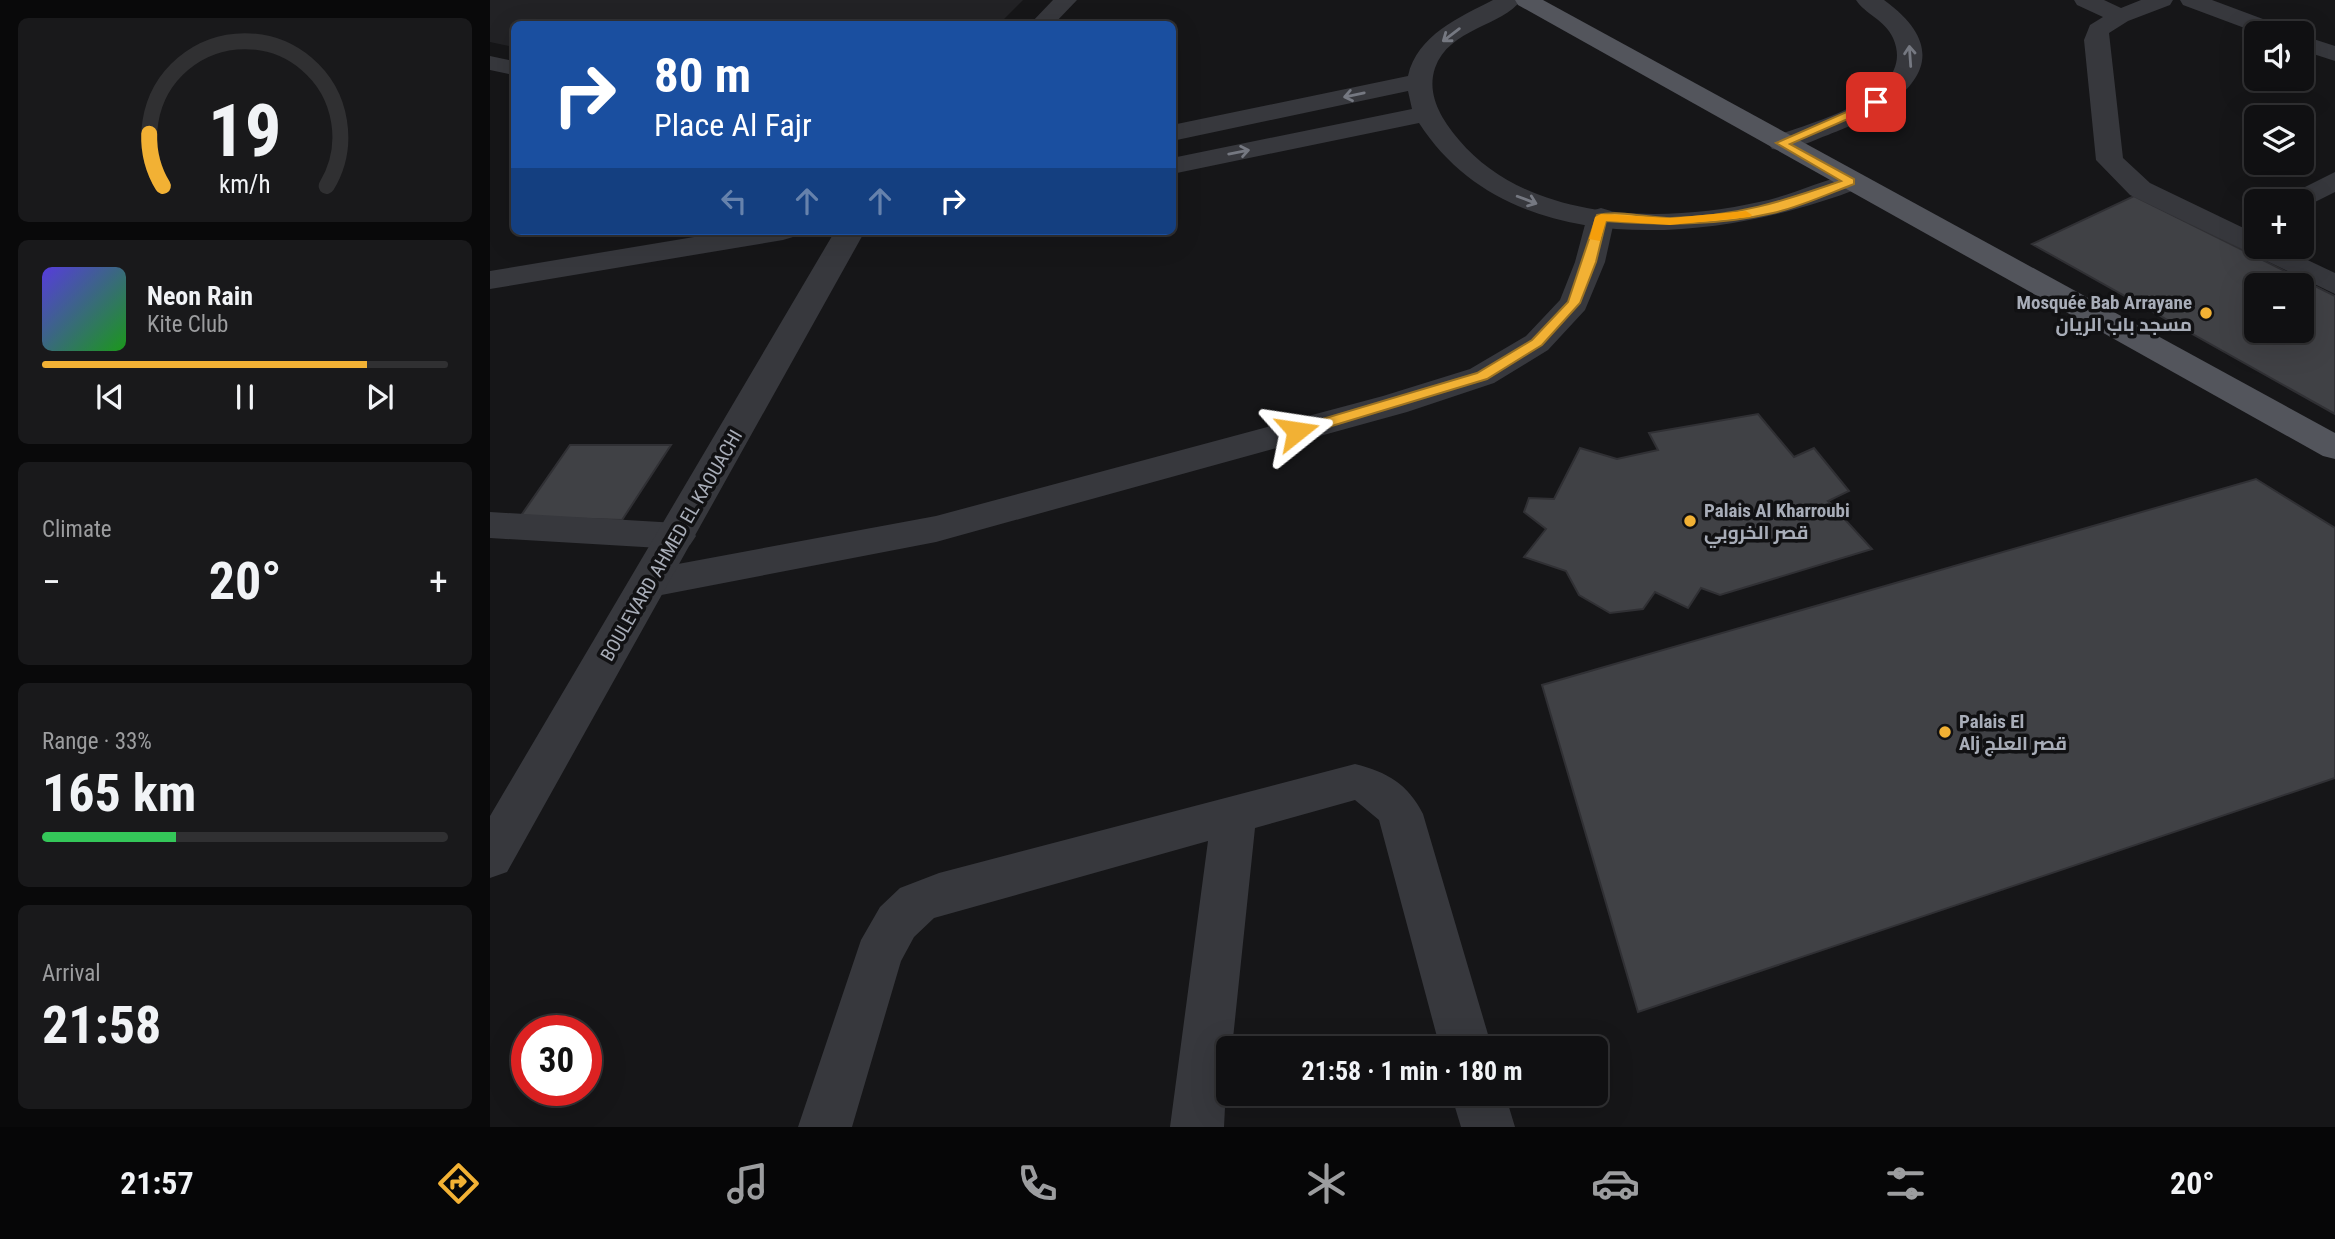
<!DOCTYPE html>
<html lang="en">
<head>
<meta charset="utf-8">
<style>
  :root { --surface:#101012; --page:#19191b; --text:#f1f3f6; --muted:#9c9d9f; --line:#303032; --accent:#f2b134 }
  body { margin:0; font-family:"Roboto Condensed",Cairo,sans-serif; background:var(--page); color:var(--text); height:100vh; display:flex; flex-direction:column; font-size:26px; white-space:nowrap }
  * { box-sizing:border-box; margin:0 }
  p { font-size:23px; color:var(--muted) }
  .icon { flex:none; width:38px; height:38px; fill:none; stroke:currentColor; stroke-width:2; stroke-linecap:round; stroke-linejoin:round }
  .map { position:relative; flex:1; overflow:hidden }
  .details { display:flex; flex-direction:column; gap:18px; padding:18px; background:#09090a; width:490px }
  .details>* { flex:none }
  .hud { position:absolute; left:21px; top:21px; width:665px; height:214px; border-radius:10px; box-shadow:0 7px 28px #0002,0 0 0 2px var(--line); background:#1a4fa0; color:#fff; overflow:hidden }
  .buttons { position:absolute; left:1754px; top:21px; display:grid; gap:14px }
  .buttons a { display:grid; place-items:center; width:70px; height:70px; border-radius:10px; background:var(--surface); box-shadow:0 7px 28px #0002,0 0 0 2px var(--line); font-size:35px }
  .speed { position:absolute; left:21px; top:1015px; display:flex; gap:14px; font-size:35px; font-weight:700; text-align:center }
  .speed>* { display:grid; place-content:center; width:91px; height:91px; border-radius:50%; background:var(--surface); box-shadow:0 7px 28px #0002,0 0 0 2px var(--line); line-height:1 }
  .speed .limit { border:10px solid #d22; background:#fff; color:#111 }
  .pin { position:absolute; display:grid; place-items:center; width:60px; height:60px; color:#fff; margin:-30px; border-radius:14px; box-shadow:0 4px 10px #0006 }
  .me { position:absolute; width:77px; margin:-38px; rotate:75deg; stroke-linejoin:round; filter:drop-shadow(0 0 5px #0008) }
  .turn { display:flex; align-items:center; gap:24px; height:147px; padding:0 28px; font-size:32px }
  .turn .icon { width:91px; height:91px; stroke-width:2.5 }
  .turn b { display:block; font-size:49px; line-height:60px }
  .lanes { display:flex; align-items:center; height:66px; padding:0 28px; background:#0003; justify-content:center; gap:35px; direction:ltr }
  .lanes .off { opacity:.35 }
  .big { font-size:52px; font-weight:700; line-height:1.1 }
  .details .card { flex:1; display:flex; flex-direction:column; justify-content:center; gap:10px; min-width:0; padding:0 24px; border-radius:10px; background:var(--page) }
  .details .dial { align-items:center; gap:0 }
  .dial svg { height:182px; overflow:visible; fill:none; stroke:var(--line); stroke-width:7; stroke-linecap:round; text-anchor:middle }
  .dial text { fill:var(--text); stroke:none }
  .song { display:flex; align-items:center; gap:21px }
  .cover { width:84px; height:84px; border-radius:10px; background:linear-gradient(135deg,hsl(250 70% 55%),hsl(120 70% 35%)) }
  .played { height:7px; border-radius:4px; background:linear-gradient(90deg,var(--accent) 80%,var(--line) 80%) }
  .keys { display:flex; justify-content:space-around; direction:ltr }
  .heat { display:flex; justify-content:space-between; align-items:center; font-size:38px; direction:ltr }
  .charge { height:10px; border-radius:5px; background:linear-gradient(90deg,#34c759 33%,var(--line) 0) }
  .trip { position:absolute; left:726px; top:1036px; width:392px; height:70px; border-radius:10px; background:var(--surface); box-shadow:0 7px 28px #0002,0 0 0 2px var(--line); font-weight:700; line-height:70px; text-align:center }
  .menu { display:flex; height:112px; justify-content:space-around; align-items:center; background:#060607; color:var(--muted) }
  .menu .icon { width:49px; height:49px }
  .menu .selected { color:var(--accent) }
  .menu b { font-size:32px; color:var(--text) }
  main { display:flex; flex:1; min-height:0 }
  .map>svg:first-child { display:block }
  .built { fill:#222225 }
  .building { fill:#404145; stroke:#303034; stroke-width:2; fill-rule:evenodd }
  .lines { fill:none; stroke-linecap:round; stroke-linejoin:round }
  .minor { fill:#37383d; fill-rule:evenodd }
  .tertiary { fill:#37383d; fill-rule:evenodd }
  .primary { fill:#53555c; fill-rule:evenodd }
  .oneway { stroke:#757881 }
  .route { fill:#f2b134; stroke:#9d7322; stroke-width:2 }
  .slow { fill:#f59e0b }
  .poi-dot { fill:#f2b134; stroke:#111113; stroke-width:2.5 }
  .labels { text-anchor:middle; stroke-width:7; stroke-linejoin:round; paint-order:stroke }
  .poi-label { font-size:19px; font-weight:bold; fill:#a8adb8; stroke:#111113; text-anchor:start }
  .street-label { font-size:19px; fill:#a8adb8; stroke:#111113 }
</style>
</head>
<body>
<main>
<section class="details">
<div class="card dial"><svg viewBox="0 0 100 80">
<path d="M14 69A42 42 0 1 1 86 69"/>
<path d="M14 69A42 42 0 0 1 8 46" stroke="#f2b134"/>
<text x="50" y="56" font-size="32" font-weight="700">19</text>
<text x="50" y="72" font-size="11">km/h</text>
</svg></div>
<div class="card">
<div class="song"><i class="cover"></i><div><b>Neon Rain</b><p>Kite Club</p></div></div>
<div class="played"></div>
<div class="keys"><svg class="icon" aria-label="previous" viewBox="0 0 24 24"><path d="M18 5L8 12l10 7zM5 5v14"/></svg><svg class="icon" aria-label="pause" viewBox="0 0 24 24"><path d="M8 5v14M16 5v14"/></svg><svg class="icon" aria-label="next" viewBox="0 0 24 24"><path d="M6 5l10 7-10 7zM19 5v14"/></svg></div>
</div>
<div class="card"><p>Climate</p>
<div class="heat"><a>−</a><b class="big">20°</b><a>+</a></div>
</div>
<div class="card"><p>Range · 33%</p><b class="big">165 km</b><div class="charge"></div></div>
<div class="card"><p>Arrival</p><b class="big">21:58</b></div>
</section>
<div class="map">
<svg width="1845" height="1127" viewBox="0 0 1845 1127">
  <rect width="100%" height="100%" fill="#161618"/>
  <path class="built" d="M0 0H533L509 24H24V47L0 42Z"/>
  <path class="building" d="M1644 196 1845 296V414L1542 244ZM1766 285H1811V331H1766Z
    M1268 414 1304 457 1324 448 1359 491 1338 501 1382 549 1230 595 1211 588 1198 608 1165 592 1153 609 1120 613 1089 595 1076 571 1034 557 1056 529 1034 512 1039 498 1064 499 1090 448 1127 459 1168 450 1159 433Z
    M80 445H181L132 520 30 517Z
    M1766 479 1845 528V778L1148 1012 1052 685Z"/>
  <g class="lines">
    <path class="minor" d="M1584 0H1614L1631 8 1651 0H1683L1680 5 1638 21 1619 33 1633 158 1660 183 1766 234V247H1790L1845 273V294L1640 195 1606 160 1594 40 1600 25 1613 17 1587 5Z
      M1690 0H1722L1797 28 1801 33H1768L1693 5Z
      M1811 35 1845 46V61L1811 50Z
      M0 56 24 61V75L0 70Z
      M1845 172V192L1811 209V201H1795L1799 195Z
      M1111 208 1121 211 1125 217 1115 262 1095 310 1058 350 1004 383 917 412 446 542 161 597 147 593 141 583 147 573 161 569 446 516 893 396 980 369 1036 336 1070 300 1085 262 1097 217 1101 211Z
      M0 512 187 523 200 527 206 536 200 545 187 549 0 538Z
      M865 764C897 772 918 784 933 814L1002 1048H950L889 820 865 800 765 828 742 1048H738L734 1127H680L718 841 444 918 424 937 411 961 362 1127H308L371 940 390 907 410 888 449 873Z
      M961 1094H1015L1025 1127H971Z"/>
    <path class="tertiary" d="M563 0H587L564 24H540Z
      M1003 0H1031C1013 26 959 28 945 68 936 95 952 120 969 140 1038 222 1172 224 1269 202 1300 196 1329 181 1360 174L1370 176 1374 182 1370 188C1233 241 1022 267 929 123L682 174V158L922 109 918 91 682 141V125L918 76C927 35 970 17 1003 0Z
      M1366 0H1394C1481 63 1402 111 1338 135 1321 141 1300 153 1282 149L1278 143 1282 137C1321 123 1429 96 1403 38 1395 20 1375 14 1366 0Z
      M240 231H308L303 237 293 240 0 289V271Z
      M345 231H375L17 872 0 878V816Z"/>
    <path class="primary" d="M1025 0H1053L1845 433V459L1833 456 1028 5Z"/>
  </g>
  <defs><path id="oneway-shaft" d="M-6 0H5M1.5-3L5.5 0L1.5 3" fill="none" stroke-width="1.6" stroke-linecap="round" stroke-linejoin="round" transform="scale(1.75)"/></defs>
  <g class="oneway">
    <use href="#oneway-shaft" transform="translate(961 35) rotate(143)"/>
    <use href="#oneway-shaft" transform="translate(1420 56) rotate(-94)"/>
    <use href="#oneway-shaft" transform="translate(864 95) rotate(168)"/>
    <use href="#oneway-shaft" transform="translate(749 152) rotate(-11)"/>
    <use href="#oneway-shaft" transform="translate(1037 200) rotate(21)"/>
  </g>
  <path class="route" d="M1386 99 1391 102 1390 105 1300 144 1364 179V184C1338 194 1310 207 1283 213 1227 226 1172 225 1116 221L1106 262 1090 303 1052 345 997 379 812 435H802L800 431 802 428 987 373 1042 340 1078 302 1107 215C1131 210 1158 218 1182 218 1247 216 1291 202 1351 181L1286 143Z"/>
  <path class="slow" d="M1256 211 1262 215 1260 217 1180 225 1116 221 1110 241 1099 239 1105 217 1111 214 1180 218Z"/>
  <g class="poi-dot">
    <circle cx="1716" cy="313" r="7"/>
    <circle cx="1200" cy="521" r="7"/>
    <circle cx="1455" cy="732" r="7"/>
  </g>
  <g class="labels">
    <g class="poi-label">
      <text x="1702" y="309" text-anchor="end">Mosquée Bab Arrayane<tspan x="1702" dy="22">مسجد باب الريان</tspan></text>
      <text x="1214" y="517">Palais Al Kharroubi<tspan x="1214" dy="22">قصر الخروبي</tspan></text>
      <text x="1469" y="728">Palais El<tspan x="1469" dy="22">Alj قصر العلج</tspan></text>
    </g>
    <g class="street-label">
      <text transform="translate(181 545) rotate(-60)" y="7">BOULEVARD AHMED EL KAOUACHI</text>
    </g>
  </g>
</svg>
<div class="buttons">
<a><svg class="icon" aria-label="sound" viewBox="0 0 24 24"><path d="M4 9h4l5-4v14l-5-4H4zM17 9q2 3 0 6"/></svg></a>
<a><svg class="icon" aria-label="layers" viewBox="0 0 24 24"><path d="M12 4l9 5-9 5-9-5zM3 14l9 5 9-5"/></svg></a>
<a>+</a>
<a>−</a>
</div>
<div class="speed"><div class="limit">30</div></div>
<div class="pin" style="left:1386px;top:102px;background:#d93025"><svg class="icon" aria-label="arrive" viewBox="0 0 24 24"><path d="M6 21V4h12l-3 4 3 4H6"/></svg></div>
<svg class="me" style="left:807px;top:431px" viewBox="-20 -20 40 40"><path d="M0-17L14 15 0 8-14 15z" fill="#f2b134" stroke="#fff" stroke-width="4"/></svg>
<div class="trip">21:58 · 1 min · 180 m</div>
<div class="hud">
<div class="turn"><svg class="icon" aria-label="right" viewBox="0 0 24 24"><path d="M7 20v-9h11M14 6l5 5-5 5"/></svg><div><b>80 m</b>Place Al Fajr</div></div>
<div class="lanes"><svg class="icon off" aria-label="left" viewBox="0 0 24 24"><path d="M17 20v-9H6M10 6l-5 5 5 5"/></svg><svg class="icon off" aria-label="ahead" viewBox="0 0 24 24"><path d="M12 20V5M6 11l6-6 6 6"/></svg><svg class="icon off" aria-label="ahead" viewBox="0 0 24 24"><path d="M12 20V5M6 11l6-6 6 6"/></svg><svg class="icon" aria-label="right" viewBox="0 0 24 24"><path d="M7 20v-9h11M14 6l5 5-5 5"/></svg></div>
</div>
</div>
</main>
<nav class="menu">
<b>21:57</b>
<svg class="icon selected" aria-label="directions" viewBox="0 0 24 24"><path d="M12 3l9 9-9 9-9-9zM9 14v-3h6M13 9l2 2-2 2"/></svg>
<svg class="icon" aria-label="music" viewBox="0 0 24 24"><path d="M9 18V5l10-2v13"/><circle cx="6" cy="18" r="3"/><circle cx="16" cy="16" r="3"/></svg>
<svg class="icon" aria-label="phone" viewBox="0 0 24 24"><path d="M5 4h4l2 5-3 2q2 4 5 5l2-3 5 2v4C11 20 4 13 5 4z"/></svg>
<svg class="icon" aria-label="climate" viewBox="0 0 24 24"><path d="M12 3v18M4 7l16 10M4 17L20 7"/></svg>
<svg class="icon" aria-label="car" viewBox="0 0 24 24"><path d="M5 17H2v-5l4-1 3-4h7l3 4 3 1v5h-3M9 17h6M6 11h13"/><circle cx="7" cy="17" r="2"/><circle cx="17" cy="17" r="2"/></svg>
<svg class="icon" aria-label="filters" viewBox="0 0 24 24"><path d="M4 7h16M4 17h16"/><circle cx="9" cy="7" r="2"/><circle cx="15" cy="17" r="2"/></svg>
<b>20°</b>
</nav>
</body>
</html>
